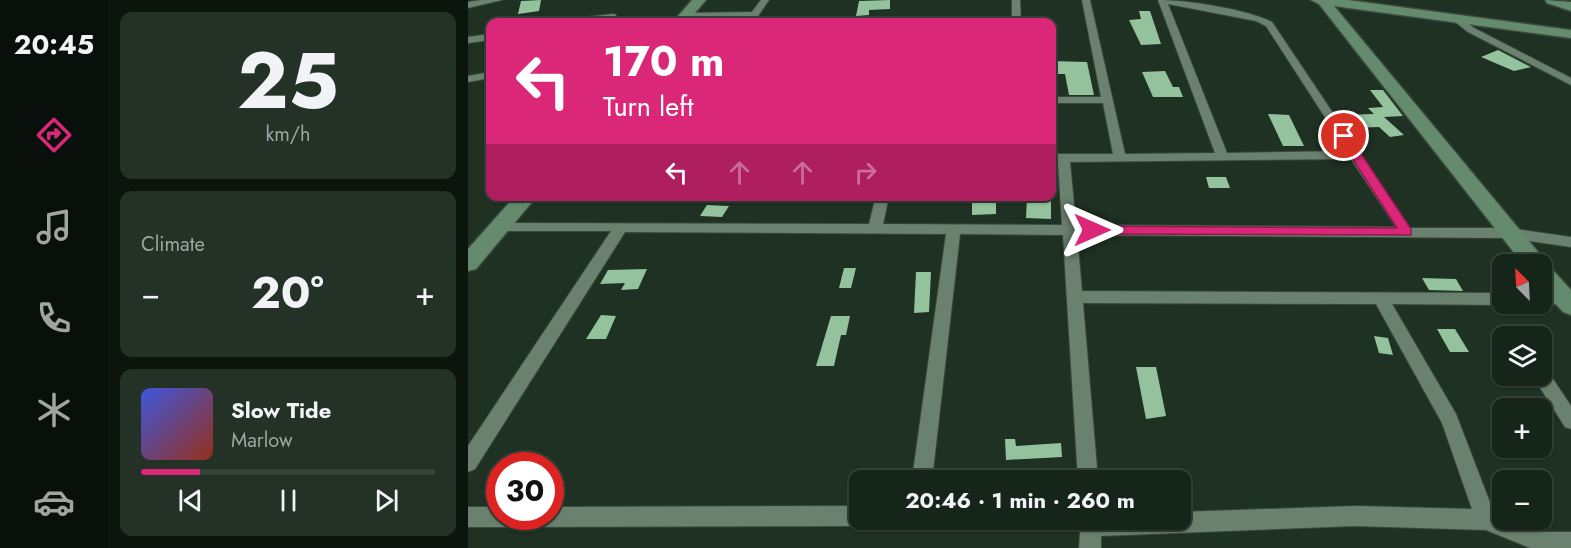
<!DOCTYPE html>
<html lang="en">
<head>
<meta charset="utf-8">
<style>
  :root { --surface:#16251a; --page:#233127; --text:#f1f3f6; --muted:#9ea5a2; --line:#354239; --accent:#db2777 }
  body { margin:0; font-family:Jost,sans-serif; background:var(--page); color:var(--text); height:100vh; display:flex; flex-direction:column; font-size:22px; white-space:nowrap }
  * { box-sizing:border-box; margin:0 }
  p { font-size:20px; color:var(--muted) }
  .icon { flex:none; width:33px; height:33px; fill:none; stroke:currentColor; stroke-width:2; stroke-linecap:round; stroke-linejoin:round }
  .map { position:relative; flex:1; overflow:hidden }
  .drawer { display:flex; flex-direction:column; gap:12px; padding:12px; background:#0c140e; width:360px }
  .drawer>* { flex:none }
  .banner { position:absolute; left:18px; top:18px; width:570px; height:183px; border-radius:12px; box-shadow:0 2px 4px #0004,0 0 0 2px var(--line); background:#db2777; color:#fff; overflow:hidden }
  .needle { width:39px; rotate:336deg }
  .buttons { position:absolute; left:1024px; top:254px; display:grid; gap:12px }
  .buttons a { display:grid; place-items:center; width:60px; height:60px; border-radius:12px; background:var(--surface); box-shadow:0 2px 4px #0004,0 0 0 2px var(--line); font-size:30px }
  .speed { position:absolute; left:18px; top:452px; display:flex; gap:12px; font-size:30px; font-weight:700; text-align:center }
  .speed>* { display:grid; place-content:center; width:78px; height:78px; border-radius:50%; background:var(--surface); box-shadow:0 2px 4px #0004,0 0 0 2px var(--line); line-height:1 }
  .speed .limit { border:9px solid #d22; background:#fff; color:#111 }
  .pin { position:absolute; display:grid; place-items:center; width:51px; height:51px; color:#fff; margin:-26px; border:3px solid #fff; border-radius:50%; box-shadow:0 2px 6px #0007 }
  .me { position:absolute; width:66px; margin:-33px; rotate:90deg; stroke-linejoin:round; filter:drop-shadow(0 0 4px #0008) }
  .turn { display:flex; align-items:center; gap:21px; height:126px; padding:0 18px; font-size:27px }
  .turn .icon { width:78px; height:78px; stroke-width:2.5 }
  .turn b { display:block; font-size:42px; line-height:51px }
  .lanes { display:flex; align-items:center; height:57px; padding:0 18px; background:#0003; justify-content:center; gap:30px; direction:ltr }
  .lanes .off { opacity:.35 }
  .big { font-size:45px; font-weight:700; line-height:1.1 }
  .drawer .widget { flex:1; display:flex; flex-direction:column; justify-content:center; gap:9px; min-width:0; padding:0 21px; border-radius:12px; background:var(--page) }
  .drawer .dial { align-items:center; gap:0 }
  .dial b { font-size:78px; line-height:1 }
  .song { display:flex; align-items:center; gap:18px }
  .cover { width:72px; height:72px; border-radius:9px; background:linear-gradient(135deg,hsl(230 70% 55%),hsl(10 70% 35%)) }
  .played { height:6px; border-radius:3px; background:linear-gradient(90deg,var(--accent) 20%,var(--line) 20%) }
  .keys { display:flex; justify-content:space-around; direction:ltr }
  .heat { display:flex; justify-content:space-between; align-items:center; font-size:33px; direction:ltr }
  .trip { position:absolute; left:381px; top:470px; width:342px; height:60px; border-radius:12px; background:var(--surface); box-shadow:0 2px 4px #0004,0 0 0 2px var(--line); font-weight:700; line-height:60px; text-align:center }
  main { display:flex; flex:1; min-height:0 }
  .menu { display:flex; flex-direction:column; width:108px; justify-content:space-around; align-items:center; background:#090f0a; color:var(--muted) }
  .menu .icon { width:42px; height:42px }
  .menu .on { color:var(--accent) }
  .menu b { font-size:27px; color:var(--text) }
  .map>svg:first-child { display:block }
  .building { fill:#93c29c }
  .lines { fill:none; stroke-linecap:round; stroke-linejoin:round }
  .street-casing { stroke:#3a4b3e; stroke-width:2 }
  .secondary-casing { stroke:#3a4b3e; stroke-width:3 }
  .street { fill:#6b816f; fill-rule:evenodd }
  .secondary { fill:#648b6d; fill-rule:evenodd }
  .route { fill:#db2777; stroke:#8e194d; stroke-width:1.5 }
</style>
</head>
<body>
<main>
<nav class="menu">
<b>20:45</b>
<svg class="icon on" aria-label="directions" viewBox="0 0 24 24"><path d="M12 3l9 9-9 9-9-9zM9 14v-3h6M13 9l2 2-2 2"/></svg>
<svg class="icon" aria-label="music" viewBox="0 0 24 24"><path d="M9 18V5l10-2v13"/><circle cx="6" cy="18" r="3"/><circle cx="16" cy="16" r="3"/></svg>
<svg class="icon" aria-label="phone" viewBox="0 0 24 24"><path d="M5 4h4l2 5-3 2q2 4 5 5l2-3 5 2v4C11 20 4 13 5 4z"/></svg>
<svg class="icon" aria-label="climate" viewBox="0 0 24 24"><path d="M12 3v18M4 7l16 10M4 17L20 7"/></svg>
<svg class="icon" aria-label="car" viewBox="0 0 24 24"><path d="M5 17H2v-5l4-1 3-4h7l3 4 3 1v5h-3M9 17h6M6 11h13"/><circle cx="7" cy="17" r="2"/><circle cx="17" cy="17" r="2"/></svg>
</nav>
<section class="drawer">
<div class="widget dial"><b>25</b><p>km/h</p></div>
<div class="widget"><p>Climate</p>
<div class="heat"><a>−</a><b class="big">20°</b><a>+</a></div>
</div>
<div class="widget">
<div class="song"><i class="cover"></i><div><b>Slow Tide</b><p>Marlow</p></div></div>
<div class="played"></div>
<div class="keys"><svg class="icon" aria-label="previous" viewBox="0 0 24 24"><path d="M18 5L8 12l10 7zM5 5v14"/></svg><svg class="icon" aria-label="pause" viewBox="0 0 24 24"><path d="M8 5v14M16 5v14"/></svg><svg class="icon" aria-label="next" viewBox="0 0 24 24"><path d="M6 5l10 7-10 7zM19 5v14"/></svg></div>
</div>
</section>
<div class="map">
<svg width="1103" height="548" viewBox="0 0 1103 548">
  <rect width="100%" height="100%" fill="#1e3122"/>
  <path class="building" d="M73 0 71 11 50 14 53 1Z
    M422 0V9L401 10V15L388 16 391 1Z
    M671 11H682L693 44 673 45 661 20 673 19Z
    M1030 50 1063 67 1046 71 1013 57Z
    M584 61 619 62 626 95H601L597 74H584Z
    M697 71 705 87H711L715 97H685L674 72Z
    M902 90H915L935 116 916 117 936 135 922 137 911 127 883 128 874 115 906 114 900 108 915 107Z
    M800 114 821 115 836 146H815Z
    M738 177H758L762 188H741Z
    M504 196H528V214L504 215Z
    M559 196H583V219L558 218Z
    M239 205 261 206 254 217 232 216Z
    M376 268H388L383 288H371Z
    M179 269 170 289 153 290 157 283 132 284 140 270Z
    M448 272H463L461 312 446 313Z
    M954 278 988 279 995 291 961 290Z
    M133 315 148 316 138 339H118Z
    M363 316H382L378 335H373L366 366H348Z
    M969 329H987L1001 352H982Z
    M906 336 920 338 925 355 911 353Z
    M668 367H688L698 416 678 419Z
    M537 439H547L548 446 593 443 594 457 538 460Z"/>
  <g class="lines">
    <defs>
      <path id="street" d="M14 0H34L0 8V2Z
        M293 0H301L286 22H278L280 18 218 19 213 16 218 13 284 12Z
        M544 0H552L553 22H544Z
        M614 0H622L657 154 747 153 690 0C719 0 778 9 804 22L942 228H1040L1103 237V247L1040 238 609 235 614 291 1035 293V303H1041L1035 305 924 304 988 414 1026 513 1035 516V519H1042L1076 532H1103V548H1062L1018 530 887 526 633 536V548H611L613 519H712V512L887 506 1004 509 974 423 908 304 615 303 630 480H610L595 235 492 234 464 480H444L478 234 157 232 7 469 0 472V446L143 231H32L25 226 27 223 401 224 408 196H421L415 224 594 225 590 162H584V154H645L635 103H584V97H633ZM700 4 788 21 798 26 879 151 759 153ZM883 159 928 227 608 225 602 162Z
        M145 14 148 15V19L120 22H95L100 19Z
        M986 17H992L1006 28 1103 78V85L1000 32 986 21Z
        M22 34V40L0 43V37Z
        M22 72V78L0 82V76Z
        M1074 293 1103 295V302L1097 305 1068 303H1074Z
        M1074 368 1079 370 1103 406V429L1097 427 1064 375H1074Z
        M392 506V519H401L399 523 392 526 0 527V507H32V516H82V507Z"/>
      <path id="secondary" d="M224 0H238L219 22H205Z
        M843 0H880L1103 30V38L866 6 1075 258 1077 266 1082 267 1103 290V315L1095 312 1074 288V264H1055L851 4Z
        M1077 0 1103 2V11L1079 3Z
        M47 196H69L8 269 0 271V249Z"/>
    </defs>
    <use href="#street" class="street-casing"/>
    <use href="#secondary" class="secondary-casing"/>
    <use href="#street" class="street"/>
    <use href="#secondary" class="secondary"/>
  </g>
  <path class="route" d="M872 134H880L943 229V235L624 234 618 230 624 226 929 228 870 136Z"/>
</svg>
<div class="buttons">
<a><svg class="needle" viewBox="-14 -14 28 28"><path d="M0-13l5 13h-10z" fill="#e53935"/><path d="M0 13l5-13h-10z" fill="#9ea5a2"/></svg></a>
<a><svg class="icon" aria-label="layers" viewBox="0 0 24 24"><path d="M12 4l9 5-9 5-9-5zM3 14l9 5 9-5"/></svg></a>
<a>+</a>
<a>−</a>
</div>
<div class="speed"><div class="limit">30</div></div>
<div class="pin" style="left:876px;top:136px;background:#d93025"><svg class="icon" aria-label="arrive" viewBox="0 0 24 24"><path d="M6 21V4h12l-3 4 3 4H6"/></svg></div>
<svg class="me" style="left:624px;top:230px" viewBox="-20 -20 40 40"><path d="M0-17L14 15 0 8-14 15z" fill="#db2777" stroke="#fff" stroke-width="4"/></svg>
<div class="trip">20:46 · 1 min · 260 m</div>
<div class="banner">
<div class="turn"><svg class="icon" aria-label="left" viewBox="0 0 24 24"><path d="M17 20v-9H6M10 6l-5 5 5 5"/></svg><div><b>170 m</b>Turn left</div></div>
<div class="lanes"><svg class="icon" aria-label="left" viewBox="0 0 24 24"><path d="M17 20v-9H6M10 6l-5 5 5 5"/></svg><svg class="icon off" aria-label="ahead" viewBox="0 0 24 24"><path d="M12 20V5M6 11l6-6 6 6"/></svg><svg class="icon off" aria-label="ahead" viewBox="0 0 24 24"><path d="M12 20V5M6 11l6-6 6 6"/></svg><svg class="icon off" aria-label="right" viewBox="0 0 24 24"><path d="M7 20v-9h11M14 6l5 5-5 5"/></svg></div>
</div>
</div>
</main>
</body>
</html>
